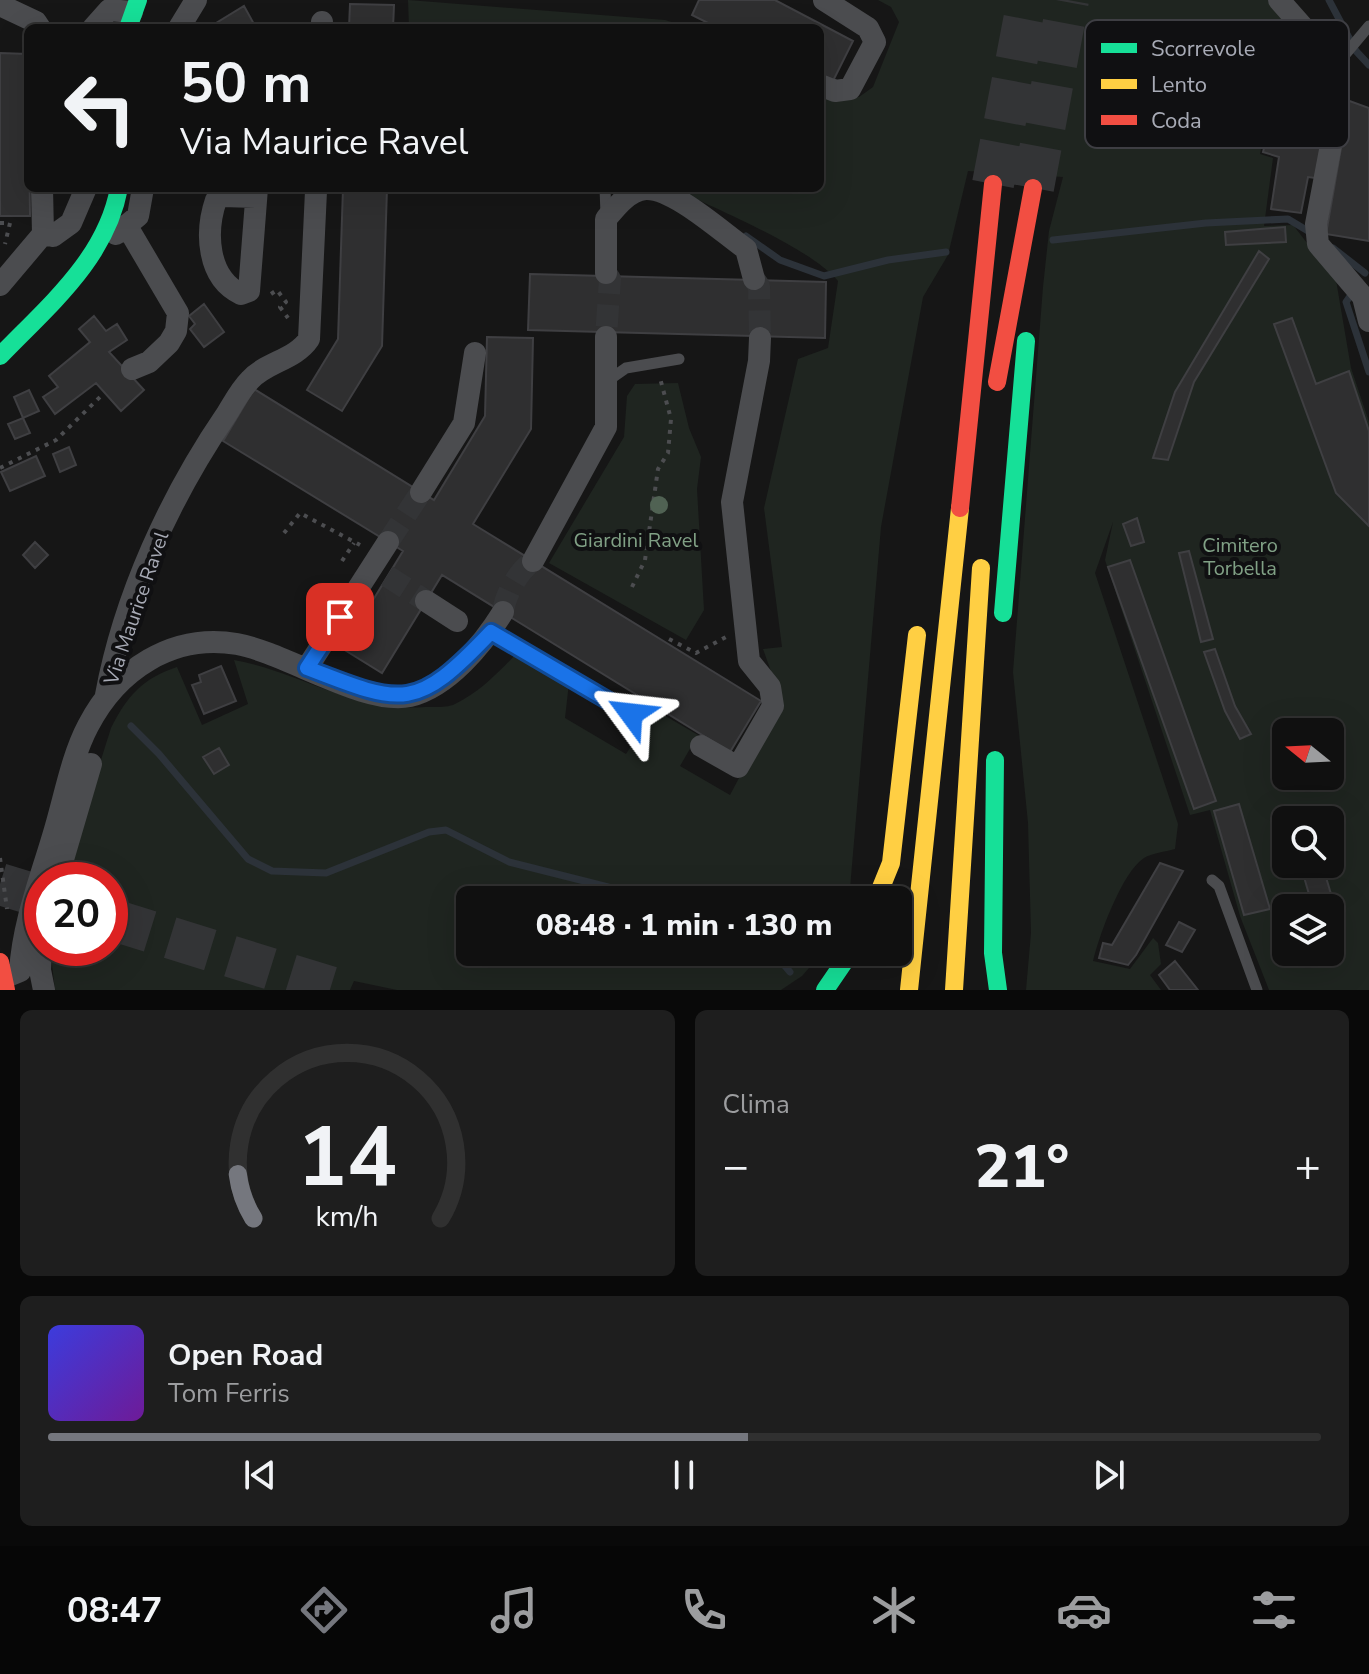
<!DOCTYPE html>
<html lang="it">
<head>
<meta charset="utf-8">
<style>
  :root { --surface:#101010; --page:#1e1e1e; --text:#f1f3f6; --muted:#9c9d9f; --line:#303030; --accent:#75777e }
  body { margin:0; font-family:"Nunito Sans",sans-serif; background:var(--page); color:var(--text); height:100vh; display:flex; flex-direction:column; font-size:30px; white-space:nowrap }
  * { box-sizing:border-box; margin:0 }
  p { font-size:26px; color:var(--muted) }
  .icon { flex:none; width:44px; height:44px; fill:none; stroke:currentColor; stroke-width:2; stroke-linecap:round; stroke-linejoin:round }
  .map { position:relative; height:990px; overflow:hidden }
  .sheet { display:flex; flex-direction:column; gap:20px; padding:20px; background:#090909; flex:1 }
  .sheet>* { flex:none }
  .guide { position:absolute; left:24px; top:24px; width:800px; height:168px; border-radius:12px; box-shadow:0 8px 32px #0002,0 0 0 2px var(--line); background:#101010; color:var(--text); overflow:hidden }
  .needle { width:52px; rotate:288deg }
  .controls { position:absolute; left:1272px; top:718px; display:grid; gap:16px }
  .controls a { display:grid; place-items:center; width:72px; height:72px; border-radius:12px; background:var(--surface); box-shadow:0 8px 32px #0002,0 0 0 2px var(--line); font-size:40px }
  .speed { position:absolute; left:24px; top:862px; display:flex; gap:16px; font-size:40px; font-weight:700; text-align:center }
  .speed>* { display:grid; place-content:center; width:104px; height:104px; border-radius:50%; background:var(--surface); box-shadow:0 8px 32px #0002,0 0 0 2px var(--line); line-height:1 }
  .speed .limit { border:12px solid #d22; background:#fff; color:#111 }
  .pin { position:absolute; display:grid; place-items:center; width:68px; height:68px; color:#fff; margin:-34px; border-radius:16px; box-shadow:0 4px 12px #0006 }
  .me { position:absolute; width:88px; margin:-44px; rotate:300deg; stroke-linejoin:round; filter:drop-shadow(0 0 6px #0008) }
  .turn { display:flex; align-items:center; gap:28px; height:168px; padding:0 24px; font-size:36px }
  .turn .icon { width:104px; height:104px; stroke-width:2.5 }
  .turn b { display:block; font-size:56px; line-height:68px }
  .big { font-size:60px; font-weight:800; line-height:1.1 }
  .sheet .card { flex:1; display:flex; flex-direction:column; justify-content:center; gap:12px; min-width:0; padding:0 28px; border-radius:12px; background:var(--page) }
  .sheet .dial { align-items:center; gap:0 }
  .dial svg { height:208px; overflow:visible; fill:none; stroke:var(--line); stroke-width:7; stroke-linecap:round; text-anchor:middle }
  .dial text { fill:var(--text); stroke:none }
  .song { display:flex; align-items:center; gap:24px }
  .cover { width:96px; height:96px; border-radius:12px; background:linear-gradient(135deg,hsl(240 70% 55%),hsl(280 70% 35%)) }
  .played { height:8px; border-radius:4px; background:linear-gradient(90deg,var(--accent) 55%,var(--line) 55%) }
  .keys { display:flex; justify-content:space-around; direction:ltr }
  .heat { display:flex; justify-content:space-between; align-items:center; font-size:44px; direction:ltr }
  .sheet .tiles { flex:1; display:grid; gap:20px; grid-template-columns:1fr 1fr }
  .card:last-child { grid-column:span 2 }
  .trip { position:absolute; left:456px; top:886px; width:456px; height:80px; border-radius:12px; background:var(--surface); box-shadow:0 8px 32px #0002,0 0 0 2px var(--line); font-weight:800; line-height:80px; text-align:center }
  .menu { display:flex; height:128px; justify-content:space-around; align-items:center; background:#060606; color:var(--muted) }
  .menu .icon { width:56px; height:56px }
  .menu .selected { color:var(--accent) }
  .menu b { font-size:36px; color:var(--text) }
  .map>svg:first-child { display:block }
  .green { fill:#1f2520; fill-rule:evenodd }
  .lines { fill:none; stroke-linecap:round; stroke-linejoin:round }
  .stream { stroke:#2c3239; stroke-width:7 }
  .building { fill:#2f2f30; stroke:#3f3f42; stroke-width:2 }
  .street-tunnel { stroke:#333436; stroke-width:22; stroke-dasharray:22 11; stroke-linecap:butt }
  .highway-tunnel { stroke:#333436; stroke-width:42; stroke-dasharray:42 21; stroke-linecap:butt }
  .path { stroke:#4c4d50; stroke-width:4; stroke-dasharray:4 6; stroke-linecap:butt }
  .lane { stroke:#4b4c4f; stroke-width:11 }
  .street { stroke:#4b4c4f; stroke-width:22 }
  .fast { stroke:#16e098; stroke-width:18 }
  .slow { stroke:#ffcf43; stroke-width:18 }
  .jam { stroke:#f24e42; stroke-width:18 }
  .tree { fill:#506253 }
  .route-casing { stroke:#114b97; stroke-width:20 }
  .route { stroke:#1a73e8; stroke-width:14 }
  .labels { text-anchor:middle; stroke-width:8; stroke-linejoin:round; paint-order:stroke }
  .park-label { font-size:20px; fill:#80a085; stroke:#101012 }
  .street-label { font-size:20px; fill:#a8abb6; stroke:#101012 }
  .key { fill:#101012; stroke:#3e3e43; stroke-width:2 }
  .key-label { font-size:22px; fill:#a8abb6 }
</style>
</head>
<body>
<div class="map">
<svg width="1369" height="990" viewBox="0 0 1369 990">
  <rect width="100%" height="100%" fill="#161616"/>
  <path class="green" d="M408 0 665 20 691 28H409Z
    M878 0H1274L1287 15 1328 92 1299 84 1296 109 1271 106 1260 154 1273 158 1264 226 1293 225 1336 280 1351 368 1369 422V990H1269L1240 916 1210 810 1190 815 1105 560 1113 522 1095 573 1178 824 1175 849C1165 852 1152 853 1144 858 1122 872 1099 936 1093 961L1130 969 1153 938 1158 943 1161 964 1150 975 1161 990H1026L1031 933 1028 823 1013 672 1043 287 1049 231 1063 177 968 171 948 255 923 297 881 527 849 900H470V952H823L802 976 781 990H397L354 981 350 990H55L50 948H110V880H63L111 728C127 696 143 678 177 667L202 725 248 704 234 660C300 672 355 713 425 707 434 707 447 708 455 704 480 692 499 672 517 653L569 683 565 718 626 754 655 710 698 735 680 766 730 795 781 699 763 649 782 647 764 508 798 359 828 348 838 281C808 246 717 210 673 188H820V88L832 94 859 97 873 87 899 22 891 7ZM1286 732H1330V776H1286ZM1286 820H1330V864H1286ZM1286 908H1330V952H1286Z
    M678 383 689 428 701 457 697 489 704 610 686 640 549 563 624 437 627 396 635 384Z"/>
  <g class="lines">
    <path class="stream" d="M1329 0 1356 51 1369 65
      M746 236 780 260 824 276 888 260 946 252
      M1053 240 1206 223 1288 219 1313 234
      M1333 248 1365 273
      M1353 292 1346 302 1369 372
      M131 726 159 754 248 859 272 871 326 873 429 832 446 830 509 862 616 889 708 900
      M773 952 790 972"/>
  </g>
  <path class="building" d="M699 0H775L853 41 831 85 820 80V28H718L692 15Z
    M350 4 394 5 393 28H349Z
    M244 6 254 24 247 28H208Z
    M0 53 28 54 30 216H0Z
    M1300 93 1317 99 1323 139 1315 178 1308 177 1301 213 1271 209 1279 157 1263 152 1274 110 1298 114Z
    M1344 99 1369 108V241L1326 234 1345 125H1341Z
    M343 188H387L382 346 342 411 307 390 338 339Z
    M1285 227 1286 242 1226 245 1225 232Z
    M1259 251 1269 259 1194 382 1168 460 1153 458 1175 392Z
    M530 274 826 282 825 338 528 330Z
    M204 304 224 332 204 347 190 329 195 324 189 316Z
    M94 316 106 331 117 324 127 340 109 352 144 390 121 411 96 383 55 414 43 397 58 387 49 376 90 342 79 329Z
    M1292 318 1316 384 1349 371 1369 431V526L1336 493 1274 324Z
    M487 337 533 338 531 429 473 524 761 701 730 752 442 575 382 673 343 649 403 551 223 441 254 389 434 500 485 416Z
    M29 390 39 411 23 418 14 397Z
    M23 418 30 433 15 439 8 424Z
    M69 447 76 465 60 472 53 454Z
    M36 456 45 476 10 491 1 472Z
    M1137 518 1144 542 1131 546 1123 524Z
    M35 542 48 555 35 568 23 555Z
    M1189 551 1213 639 1201 642 1179 553Z
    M1130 560 1216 801 1194 809 1108 567Z
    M1215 649 1235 706 1251 734 1240 739 1225 711 1204 652Z
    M221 666 236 701 204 714 192 685 201 682 199 675Z
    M219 748 229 765 214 774 203 757Z
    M1239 804 1270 909 1244 915 1214 811Z
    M1160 863 1183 871 1136 955 1128 965 1099 958 1103 943 1112 945Z
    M1322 864 1334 904 1313 908 1302 870Z
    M1179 922 1195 930 1182 952 1166 945Z
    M1175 961 1198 990H1170L1159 975Z"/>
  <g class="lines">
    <path class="street-tunnel" d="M606 273 610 279 606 337
      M754 279 759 286 760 338
      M388 542 421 492
      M387 576 426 601
      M503 612C505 595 519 570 533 561"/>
    <path class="highway-tunnel" d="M993 184 1028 0
      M1033 188 1068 0
      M0 884 42 897
      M110 919 339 990"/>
    <path class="path" d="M0 223H10L5 244
      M271 294 277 290 286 302 280 307 288 318
      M0 468 56 440 101 396
      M284 533 300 513 360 545
      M342 561 354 543
      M632 587 645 560 658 469 668 453 671 419 660 378
      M669 639 696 653 726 637
      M0 858 7 909"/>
    <path class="lane" d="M1328 75 1369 26
      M605 188 606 214
      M606 382 626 368 679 359
      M491 632 631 714
      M1212 880 1219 886 1257 990"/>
    <path class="street" d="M1279 0 1309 34 1332 86 1334 129 1316 224 1318 244 1363 297 1369 321
      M0 5 36 22 40 28
      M93 28 109 10 132 12
      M179 28 196 0
      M322 28V22
      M820 85 835 91 850 89 875 42 868 28 824 0
      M42 188 43 234 53 236 71 223 86 188
      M256 197 222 196 216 200C205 232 207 278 241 294L249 291 257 188
      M128 228 178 313 176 331 169 343 149 362 132 369
      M116 234 138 216 143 188
      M606 273V219C616 207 628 191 645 189 673 187 723 233 746 249L754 279
      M0 285 43 234
      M421 492 464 423 475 353
      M533 561 606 427V337
      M426 601 457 621
      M307 668 388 542
      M106 695C124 597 170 497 226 415 233 404 240 390 250 380 266 362 295 360 309 339L316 191
      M701 746 738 767 773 706 770 687 749 661 732 502 759 361 760 338
      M57 880 91 764
      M42 928 40 970 44 990
      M3 978 20 971C23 924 40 880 53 836 64 801 71 758 88 726 117 670 172 633 237 644 286 653 365 706 410 696 448 687 483 644 503 612"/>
    <path class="fast" d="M128 28 138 0
      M0 356C48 306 106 259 119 188
      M1003 613 1026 341
      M995 760 993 953 998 990
      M825 990 851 952"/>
    <path class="slow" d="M876 900 891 863 917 635
      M909 990 960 508
      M954 990 981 568"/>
    <path class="jam" d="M997 382 1033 188
      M960 508 993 184
      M0 962 6 990"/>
  </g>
  <circle class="tree" cx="659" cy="505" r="9"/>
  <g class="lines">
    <defs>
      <path id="route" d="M340 617 307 668C404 706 416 711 491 632L631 714"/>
    </defs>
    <use href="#route" class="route-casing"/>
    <use href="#route" class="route"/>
  </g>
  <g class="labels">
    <g class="park-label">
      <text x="636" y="547">Giardini Ravel</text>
      <text x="1240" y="552">Cimitero<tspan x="1240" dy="23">Torbella</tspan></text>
    </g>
    <g class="street-label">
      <text transform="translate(136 608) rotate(-71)" y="7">Via Maurice Ravel</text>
    </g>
  </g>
  <rect x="1085" y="20" width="264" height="128" rx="12" class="key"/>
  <rect x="1101" y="43" width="36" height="10" fill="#16e098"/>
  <rect x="1101" y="79" width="36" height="10" fill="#ffcf43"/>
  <rect x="1101" y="115" width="36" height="10" fill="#f24e42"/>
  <g class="key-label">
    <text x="1151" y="56">Scorrevole</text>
    <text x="1151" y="92">Lento</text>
    <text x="1151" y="128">Coda</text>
  </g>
</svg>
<div class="controls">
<a><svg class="needle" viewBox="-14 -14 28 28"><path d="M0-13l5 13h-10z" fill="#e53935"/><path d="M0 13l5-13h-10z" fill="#9c9d9f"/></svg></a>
<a><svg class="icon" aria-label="search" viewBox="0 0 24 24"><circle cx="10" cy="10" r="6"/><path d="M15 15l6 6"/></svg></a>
<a><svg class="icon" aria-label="layers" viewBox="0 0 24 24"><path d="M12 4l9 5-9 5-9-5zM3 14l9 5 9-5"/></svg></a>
</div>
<div class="speed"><div class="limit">20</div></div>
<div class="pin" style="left:340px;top:617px;background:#d93025"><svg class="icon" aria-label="arrive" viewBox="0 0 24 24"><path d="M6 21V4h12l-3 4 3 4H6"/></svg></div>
<svg class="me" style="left:631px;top:714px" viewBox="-20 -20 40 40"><path d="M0-17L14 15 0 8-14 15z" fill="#1a73e8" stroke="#fff" stroke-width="4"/></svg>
<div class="trip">08:48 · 1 min · 130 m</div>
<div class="guide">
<div class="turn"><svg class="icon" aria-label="left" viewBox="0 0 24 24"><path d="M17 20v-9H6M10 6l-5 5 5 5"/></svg><div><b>50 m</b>Via Maurice Ravel</div></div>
</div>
</div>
<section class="sheet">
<div class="tiles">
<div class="card dial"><svg viewBox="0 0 100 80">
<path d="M14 69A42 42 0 1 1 86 69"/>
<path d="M14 69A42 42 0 0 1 8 52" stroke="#75777e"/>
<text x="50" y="56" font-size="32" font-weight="700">14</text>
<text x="50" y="72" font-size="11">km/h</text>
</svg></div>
<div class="card"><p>Clima</p>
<div class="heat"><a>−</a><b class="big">21°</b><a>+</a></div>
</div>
<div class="card">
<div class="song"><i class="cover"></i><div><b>Open Road</b><p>Tom Ferris</p></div></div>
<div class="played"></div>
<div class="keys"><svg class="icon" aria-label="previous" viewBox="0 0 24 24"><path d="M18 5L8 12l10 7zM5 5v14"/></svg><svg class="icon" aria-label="pause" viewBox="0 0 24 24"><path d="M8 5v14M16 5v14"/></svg><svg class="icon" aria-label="next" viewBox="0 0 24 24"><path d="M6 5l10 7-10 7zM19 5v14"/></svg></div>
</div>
</div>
</section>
<nav class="menu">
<b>08:47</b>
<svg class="icon selected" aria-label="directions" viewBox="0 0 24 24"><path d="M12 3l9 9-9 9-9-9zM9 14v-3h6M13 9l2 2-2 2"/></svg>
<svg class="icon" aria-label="music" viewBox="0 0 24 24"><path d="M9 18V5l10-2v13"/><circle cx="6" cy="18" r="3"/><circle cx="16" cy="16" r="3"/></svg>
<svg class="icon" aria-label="phone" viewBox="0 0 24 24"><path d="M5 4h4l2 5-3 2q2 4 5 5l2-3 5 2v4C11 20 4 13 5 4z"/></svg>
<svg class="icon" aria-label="climate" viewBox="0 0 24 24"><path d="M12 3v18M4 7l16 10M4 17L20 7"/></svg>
<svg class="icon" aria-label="car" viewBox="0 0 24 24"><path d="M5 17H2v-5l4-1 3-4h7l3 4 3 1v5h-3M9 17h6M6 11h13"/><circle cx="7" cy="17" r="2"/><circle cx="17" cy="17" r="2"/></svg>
<svg class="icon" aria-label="filters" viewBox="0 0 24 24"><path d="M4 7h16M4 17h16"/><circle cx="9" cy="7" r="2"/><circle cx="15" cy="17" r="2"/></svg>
</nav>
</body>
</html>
